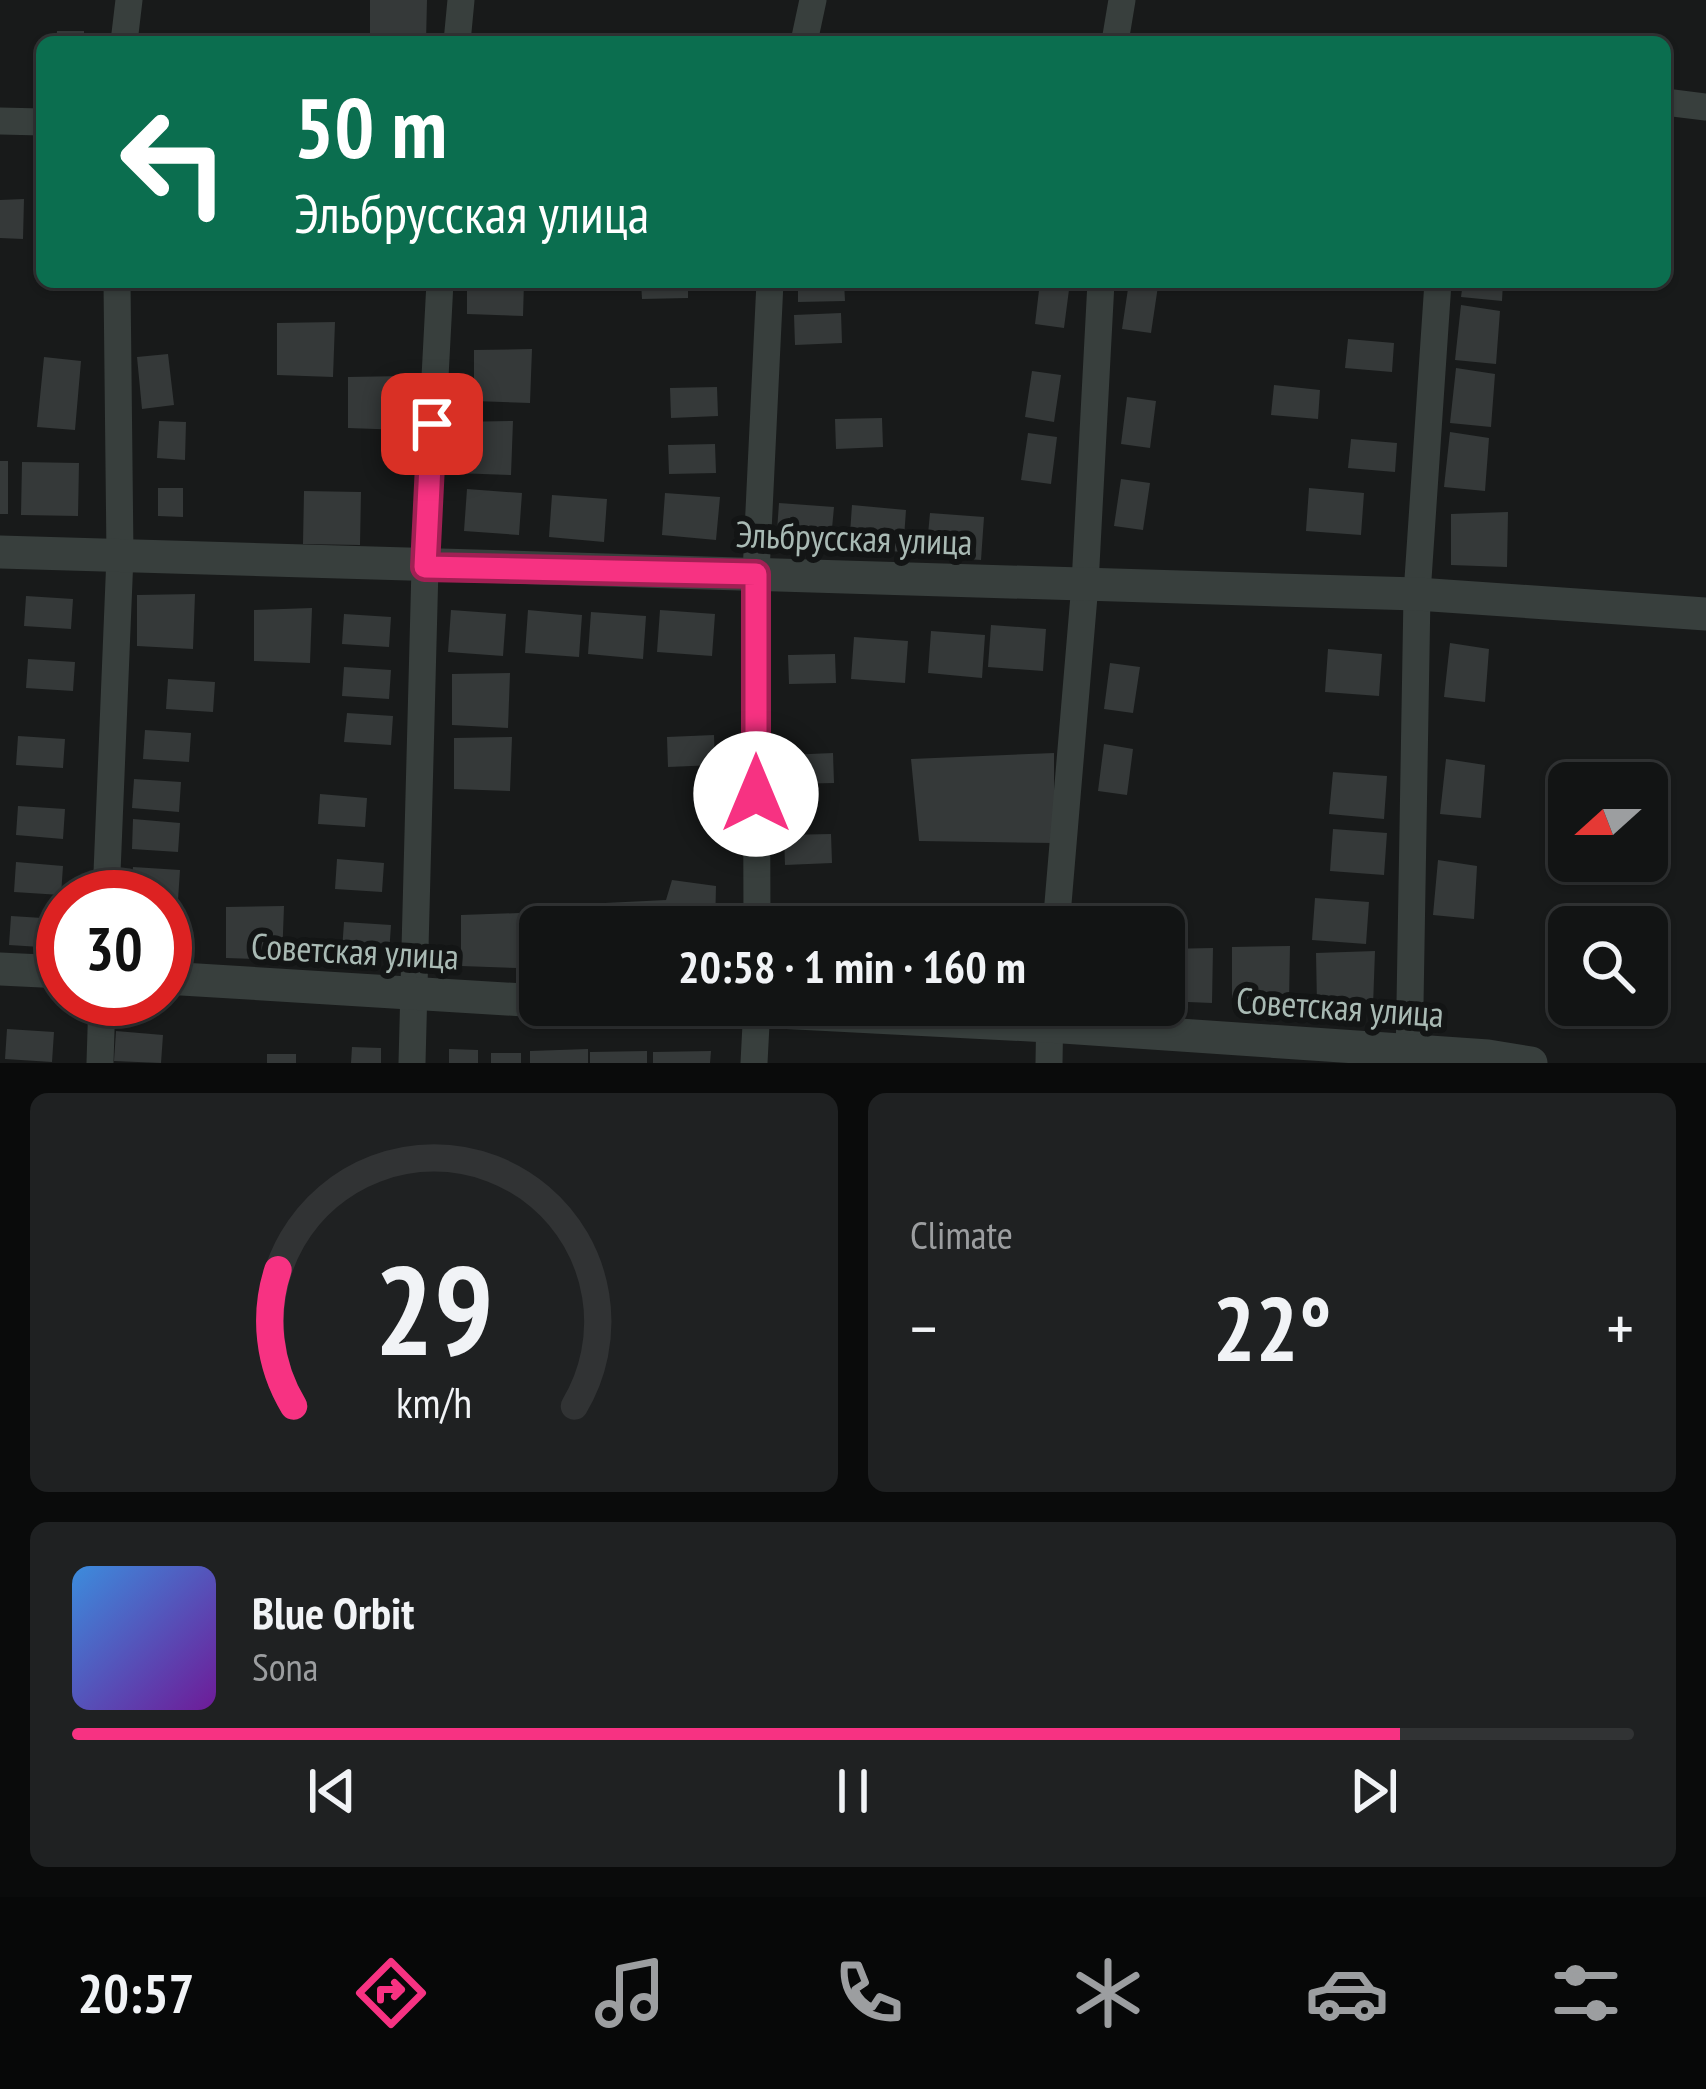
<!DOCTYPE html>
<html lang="en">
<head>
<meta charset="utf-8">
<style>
  :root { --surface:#121414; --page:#1f2122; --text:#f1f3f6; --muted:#9c9ea0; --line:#313334; --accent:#f73282 }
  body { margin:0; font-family:"PT Sans Narrow",sans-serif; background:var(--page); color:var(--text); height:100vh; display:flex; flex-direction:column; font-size:45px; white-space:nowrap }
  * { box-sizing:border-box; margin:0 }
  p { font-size:39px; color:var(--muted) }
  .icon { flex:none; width:66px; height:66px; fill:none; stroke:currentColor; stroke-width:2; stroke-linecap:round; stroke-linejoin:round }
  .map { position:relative; height:1063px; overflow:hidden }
  .sheet { display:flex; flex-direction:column; gap:30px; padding:30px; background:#0a0b0b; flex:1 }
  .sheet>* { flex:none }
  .hud { position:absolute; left:36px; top:36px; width:1635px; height:252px; border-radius:18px; box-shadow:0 3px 9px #0004,0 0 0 3px var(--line); background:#0b6e4f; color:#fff; overflow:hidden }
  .needle { width:78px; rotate:249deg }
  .tools { position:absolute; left:1548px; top:762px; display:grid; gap:24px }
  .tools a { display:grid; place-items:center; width:120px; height:120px; border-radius:18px; background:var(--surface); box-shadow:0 3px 9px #0004,0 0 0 3px var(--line); font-size:60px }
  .speed { position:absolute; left:36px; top:870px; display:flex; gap:24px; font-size:60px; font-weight:700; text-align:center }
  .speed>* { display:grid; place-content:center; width:156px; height:156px; border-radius:50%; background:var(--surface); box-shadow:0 3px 9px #0004,0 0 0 3px var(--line); line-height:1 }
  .speed .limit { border:18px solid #d22; background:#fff; color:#111 }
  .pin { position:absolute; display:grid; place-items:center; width:102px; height:102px; color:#fff; margin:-51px; border-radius:24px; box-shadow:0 6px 18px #0006 }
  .me { position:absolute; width:132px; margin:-66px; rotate:0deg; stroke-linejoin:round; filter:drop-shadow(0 0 9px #0008) }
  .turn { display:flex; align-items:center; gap:42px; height:252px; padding:0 60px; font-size:54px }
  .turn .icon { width:156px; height:156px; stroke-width:2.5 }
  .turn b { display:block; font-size:84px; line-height:102px }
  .big { font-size:90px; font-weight:700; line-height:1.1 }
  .sheet .card { flex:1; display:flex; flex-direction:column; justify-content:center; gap:18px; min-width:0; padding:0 42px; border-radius:18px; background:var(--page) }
  .sheet .dial { align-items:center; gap:0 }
  .dial svg { height:312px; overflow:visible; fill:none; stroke:var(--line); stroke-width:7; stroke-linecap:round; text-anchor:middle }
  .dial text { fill:var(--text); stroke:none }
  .song { display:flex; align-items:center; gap:36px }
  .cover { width:144px; height:144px; border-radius:18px; background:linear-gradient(135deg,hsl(210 70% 55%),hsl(280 70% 35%)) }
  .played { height:12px; border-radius:6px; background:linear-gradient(90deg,var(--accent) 85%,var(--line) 85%) }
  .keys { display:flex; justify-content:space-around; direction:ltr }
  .heat { display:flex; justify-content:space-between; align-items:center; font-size:66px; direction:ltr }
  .sheet .tiles { flex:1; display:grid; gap:30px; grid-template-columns:1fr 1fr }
  .card:last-child { grid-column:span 2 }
  .trip { position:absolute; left:519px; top:906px; width:666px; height:120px; border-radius:18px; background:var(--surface); box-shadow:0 3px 9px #0004,0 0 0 3px var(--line); font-weight:700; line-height:120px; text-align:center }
  .tab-bar { display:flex; height:192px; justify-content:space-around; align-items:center; background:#070808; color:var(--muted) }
  .tab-bar .icon { width:84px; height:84px }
  .tab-bar .selected { color:var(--accent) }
  .tab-bar b { font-size:54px; color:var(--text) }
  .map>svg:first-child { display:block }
  .building { fill:#353939 }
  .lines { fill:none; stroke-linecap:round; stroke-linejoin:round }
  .minor { stroke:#383f3d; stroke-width:27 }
  .tertiary { stroke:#383f3d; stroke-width:33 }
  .route-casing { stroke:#a12054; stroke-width:30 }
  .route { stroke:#f73282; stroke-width:21 }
  .labels { text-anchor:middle; stroke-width:12; stroke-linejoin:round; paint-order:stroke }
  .street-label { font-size:36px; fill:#a9bab4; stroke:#131515 }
</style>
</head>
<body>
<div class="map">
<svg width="1706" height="1063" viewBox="0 0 1706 1063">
  <rect width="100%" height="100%" fill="#181a1a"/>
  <path class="building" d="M370 0H427L426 42H370Z
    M57 31H84V42H56Z
    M24 199 23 239 0 238V200Z
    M467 282H524L523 316 467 314Z
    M641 282H688V298L642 299Z
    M798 282H844L845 301 798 302Z
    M1040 282H1070L1064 328 1035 324Z
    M1129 282 1158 286 1151 333 1122 329Z
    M1463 282H1503L1502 301 1461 297Z
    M1461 305 1500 311 1496 364 1455 360Z
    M841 313 842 343 795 345 794 315Z
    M335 322 333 377 277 375V323Z
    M1348 339 1394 343 1392 372 1345 368Z
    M532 349 530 403 474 401V350Z
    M168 354 174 405 142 409 137 357Z
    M44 357 81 361 75 430 37 427Z
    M1456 368 1495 374 1491 427 1450 423Z
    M1032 371 1061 375 1054 422 1025 417Z
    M406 376 404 430 348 428V377Z
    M1274 385 1320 390 1318 419 1271 415Z
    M717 387 718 416 671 418 670 388Z
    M1127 397 1156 401 1150 448 1121 444Z
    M882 418 883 447 836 449 835 419Z
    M159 421 186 422 185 460 157 458Z
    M513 421 511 475 455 473V422Z
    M1450 432 1489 438 1485 491 1444 487Z
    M1028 433 1057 437 1051 484 1021 480Z
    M1351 439 1397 443 1395 472 1348 468Z
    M715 444 716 473 669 474 668 445Z
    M0 461H8V514H0Z
    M22 462 79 463 78 516 21 515Z
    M1121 479 1150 483 1143 530 1114 526Z
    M158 488H183V517L158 516Z
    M1309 488 1364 493 1361 535 1306 531Z
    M467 489 522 493 519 535 464 531Z
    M304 491 361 492 360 545 303 544Z
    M665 493 720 497 716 540 662 535Z
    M552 495 607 499 604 542 549 537Z
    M779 503 834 507 830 550 776 545Z
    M852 505 906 510 903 552 849 548Z
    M1508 512 1507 567 1451 565V514Z
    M930 513 984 517 981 560 926 556Z
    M195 594 193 649 137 646V595Z
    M26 596 73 599 71 629 24 626Z
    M312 608 310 663 254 661V610Z
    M451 610 506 614 503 656 448 652Z
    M528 610 582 615 579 657 525 653Z
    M660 610 715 614 712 656 657 652Z
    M591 612 646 616 643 659 588 654Z
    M344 614 391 617 389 647 342 644Z
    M991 625 1046 629 1043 671 988 667Z
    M931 631 985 635 982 678 928 673Z
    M854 637 908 641 905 683 851 679Z
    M1450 643 1489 649 1485 702 1444 697Z
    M1328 649 1382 654 1379 696 1325 692Z
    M835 654 836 683 789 684 788 655Z
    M28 659 75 662 73 691 26 688Z
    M1110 663 1140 667 1133 713 1104 709Z
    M344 667 391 670 389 699 342 696Z
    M510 673 508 728 452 725V674Z
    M168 679 215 682 213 712 166 709Z
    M347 713 393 716 391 745 344 742Z
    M145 730 191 733 189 762 143 759Z
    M714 735 715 765 668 767 667 737Z
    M18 736 65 739 63 768 16 765Z
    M512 737 510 791 454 789V738Z
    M1104 744 1133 749 1127 795 1098 791Z
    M833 753 834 783 788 784 787 755Z
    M1054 753V843L919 841 911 759Z
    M1446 759 1485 765 1481 818 1440 814Z
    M1333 772 1387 776 1384 819 1329 814Z
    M134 779 181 782 179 812 132 808Z
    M320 794 367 798 365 827 318 824Z
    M18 806 65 809 63 839 16 835Z
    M133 819 180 823 178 852 132 849Z
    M1333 829 1387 833 1384 875 1330 871Z
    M831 834 832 863 785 865 784 835Z
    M337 859 384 863 382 892 335 889Z
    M1438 860 1477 866 1474 919 1433 915Z
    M16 862 63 866 61 895 14 892Z
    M133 867 180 870 178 900 131 896Z
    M672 880 716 886 715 927H605V903L666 900Z
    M1315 898 1369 902 1366 944 1312 940Z
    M284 906 282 960 226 958V907Z
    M519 913 517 968 461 966V915Z
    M185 914 183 969 165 968V915Z
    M11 916 58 919 56 948 9 945Z
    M344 922 391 925 389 954 342 951Z
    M840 922V927H798V923Z
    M1290 946 1289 1001 1232 998V947Z
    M1213 948 1212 1003 1164 1001V949Z
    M1375 951 1373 1006 1317 1004 1316 953Z
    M7 1029 54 1032 52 1062 5 1059Z
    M116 1031 163 1035 161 1063 114 1061Z
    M352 1047 381 1048V1063H351Z
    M449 1049 478 1050V1063H449Z
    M588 1049V1063H530V1051Z
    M647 1051V1063H590V1052Z
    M711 1051 710 1063H653V1052Z
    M491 1053H521V1063H491Z
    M267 1054H296V1063H267Z"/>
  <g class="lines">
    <path class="minor" d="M124 42 129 0
      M457 42 461 0
      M804 42 813 0
      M1115 42 1122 0
      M1665 102 1706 107
      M0 121 42 122
      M106 897 120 556 117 282
      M757 927 756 573 770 282
      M1056 927 1085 584 1101 282
      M100 1063 102 999
      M412 1063 425 567 440 282
      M754 1063 757 1005
      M1049 1063 1050 1005
      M1409 1063 1417 594 1438 282"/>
    <path class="tertiary" d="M0 552 1417 594 1706 614
      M0 969 63 972
      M165 978 540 1001
      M640 1005 1048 1026 1488 1056 1531 1063"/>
  </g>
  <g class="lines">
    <defs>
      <path id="route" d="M432 424 425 567 756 574V794"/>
    </defs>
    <use href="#route" class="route-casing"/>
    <use href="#route" class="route"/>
  </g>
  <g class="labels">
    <g class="street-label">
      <text transform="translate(854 538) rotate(2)" y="13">Эльбрусская улица</text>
      <text transform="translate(355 951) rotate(3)" y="13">Советская улица</text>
      <text transform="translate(1340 1007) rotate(4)" y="13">Советская улица</text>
    </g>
  </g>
</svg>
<div class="tools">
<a><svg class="needle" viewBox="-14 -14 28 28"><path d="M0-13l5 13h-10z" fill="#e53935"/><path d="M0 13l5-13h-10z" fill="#9c9ea0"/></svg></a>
<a><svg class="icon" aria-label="search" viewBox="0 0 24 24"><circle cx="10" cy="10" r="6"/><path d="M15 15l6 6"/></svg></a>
</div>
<div class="speed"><div class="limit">30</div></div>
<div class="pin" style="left:432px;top:424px;background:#d93025"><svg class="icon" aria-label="arrive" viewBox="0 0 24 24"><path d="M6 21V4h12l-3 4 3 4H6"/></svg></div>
<svg class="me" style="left:756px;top:794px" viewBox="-20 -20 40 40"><circle r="19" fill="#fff"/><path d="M0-13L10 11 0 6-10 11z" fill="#f73282"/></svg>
<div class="trip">20:58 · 1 min · 160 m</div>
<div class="hud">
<div class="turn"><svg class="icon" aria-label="left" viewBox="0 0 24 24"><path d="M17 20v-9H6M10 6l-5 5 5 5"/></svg><div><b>50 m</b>Эльбрусская улица</div></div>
</div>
</div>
<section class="sheet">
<div class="tiles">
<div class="card dial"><svg viewBox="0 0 100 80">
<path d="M14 69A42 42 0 1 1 86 69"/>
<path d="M14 69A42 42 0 0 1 10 34" stroke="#f73282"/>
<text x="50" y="56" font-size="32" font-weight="700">29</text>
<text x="50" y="72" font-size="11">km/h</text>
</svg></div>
<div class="card"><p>Climate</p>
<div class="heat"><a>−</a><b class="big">22°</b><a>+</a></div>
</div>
<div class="card">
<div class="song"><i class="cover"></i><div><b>Blue Orbit</b><p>Sona</p></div></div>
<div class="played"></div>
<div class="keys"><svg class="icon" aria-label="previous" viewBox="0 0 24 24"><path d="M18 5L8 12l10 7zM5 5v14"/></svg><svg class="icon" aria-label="pause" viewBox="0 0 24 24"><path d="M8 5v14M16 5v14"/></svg><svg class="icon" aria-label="next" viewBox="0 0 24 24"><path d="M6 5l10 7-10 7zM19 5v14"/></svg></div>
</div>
</div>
</section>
<nav class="tab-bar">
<b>20:57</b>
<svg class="icon selected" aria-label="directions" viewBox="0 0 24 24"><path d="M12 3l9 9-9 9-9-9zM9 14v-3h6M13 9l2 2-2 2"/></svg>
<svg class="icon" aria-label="music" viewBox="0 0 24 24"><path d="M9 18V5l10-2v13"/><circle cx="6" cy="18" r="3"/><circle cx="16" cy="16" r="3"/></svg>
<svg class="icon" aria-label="phone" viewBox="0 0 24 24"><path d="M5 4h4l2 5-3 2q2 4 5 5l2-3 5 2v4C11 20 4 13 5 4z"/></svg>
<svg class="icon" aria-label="climate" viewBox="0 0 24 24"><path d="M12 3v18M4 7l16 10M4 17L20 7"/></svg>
<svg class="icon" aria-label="car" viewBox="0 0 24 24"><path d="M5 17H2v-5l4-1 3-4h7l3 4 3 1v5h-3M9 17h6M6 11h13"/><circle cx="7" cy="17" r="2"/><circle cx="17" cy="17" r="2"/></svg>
<svg class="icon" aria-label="filters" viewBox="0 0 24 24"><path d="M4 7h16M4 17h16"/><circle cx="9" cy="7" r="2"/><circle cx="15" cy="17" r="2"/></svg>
</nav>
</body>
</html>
